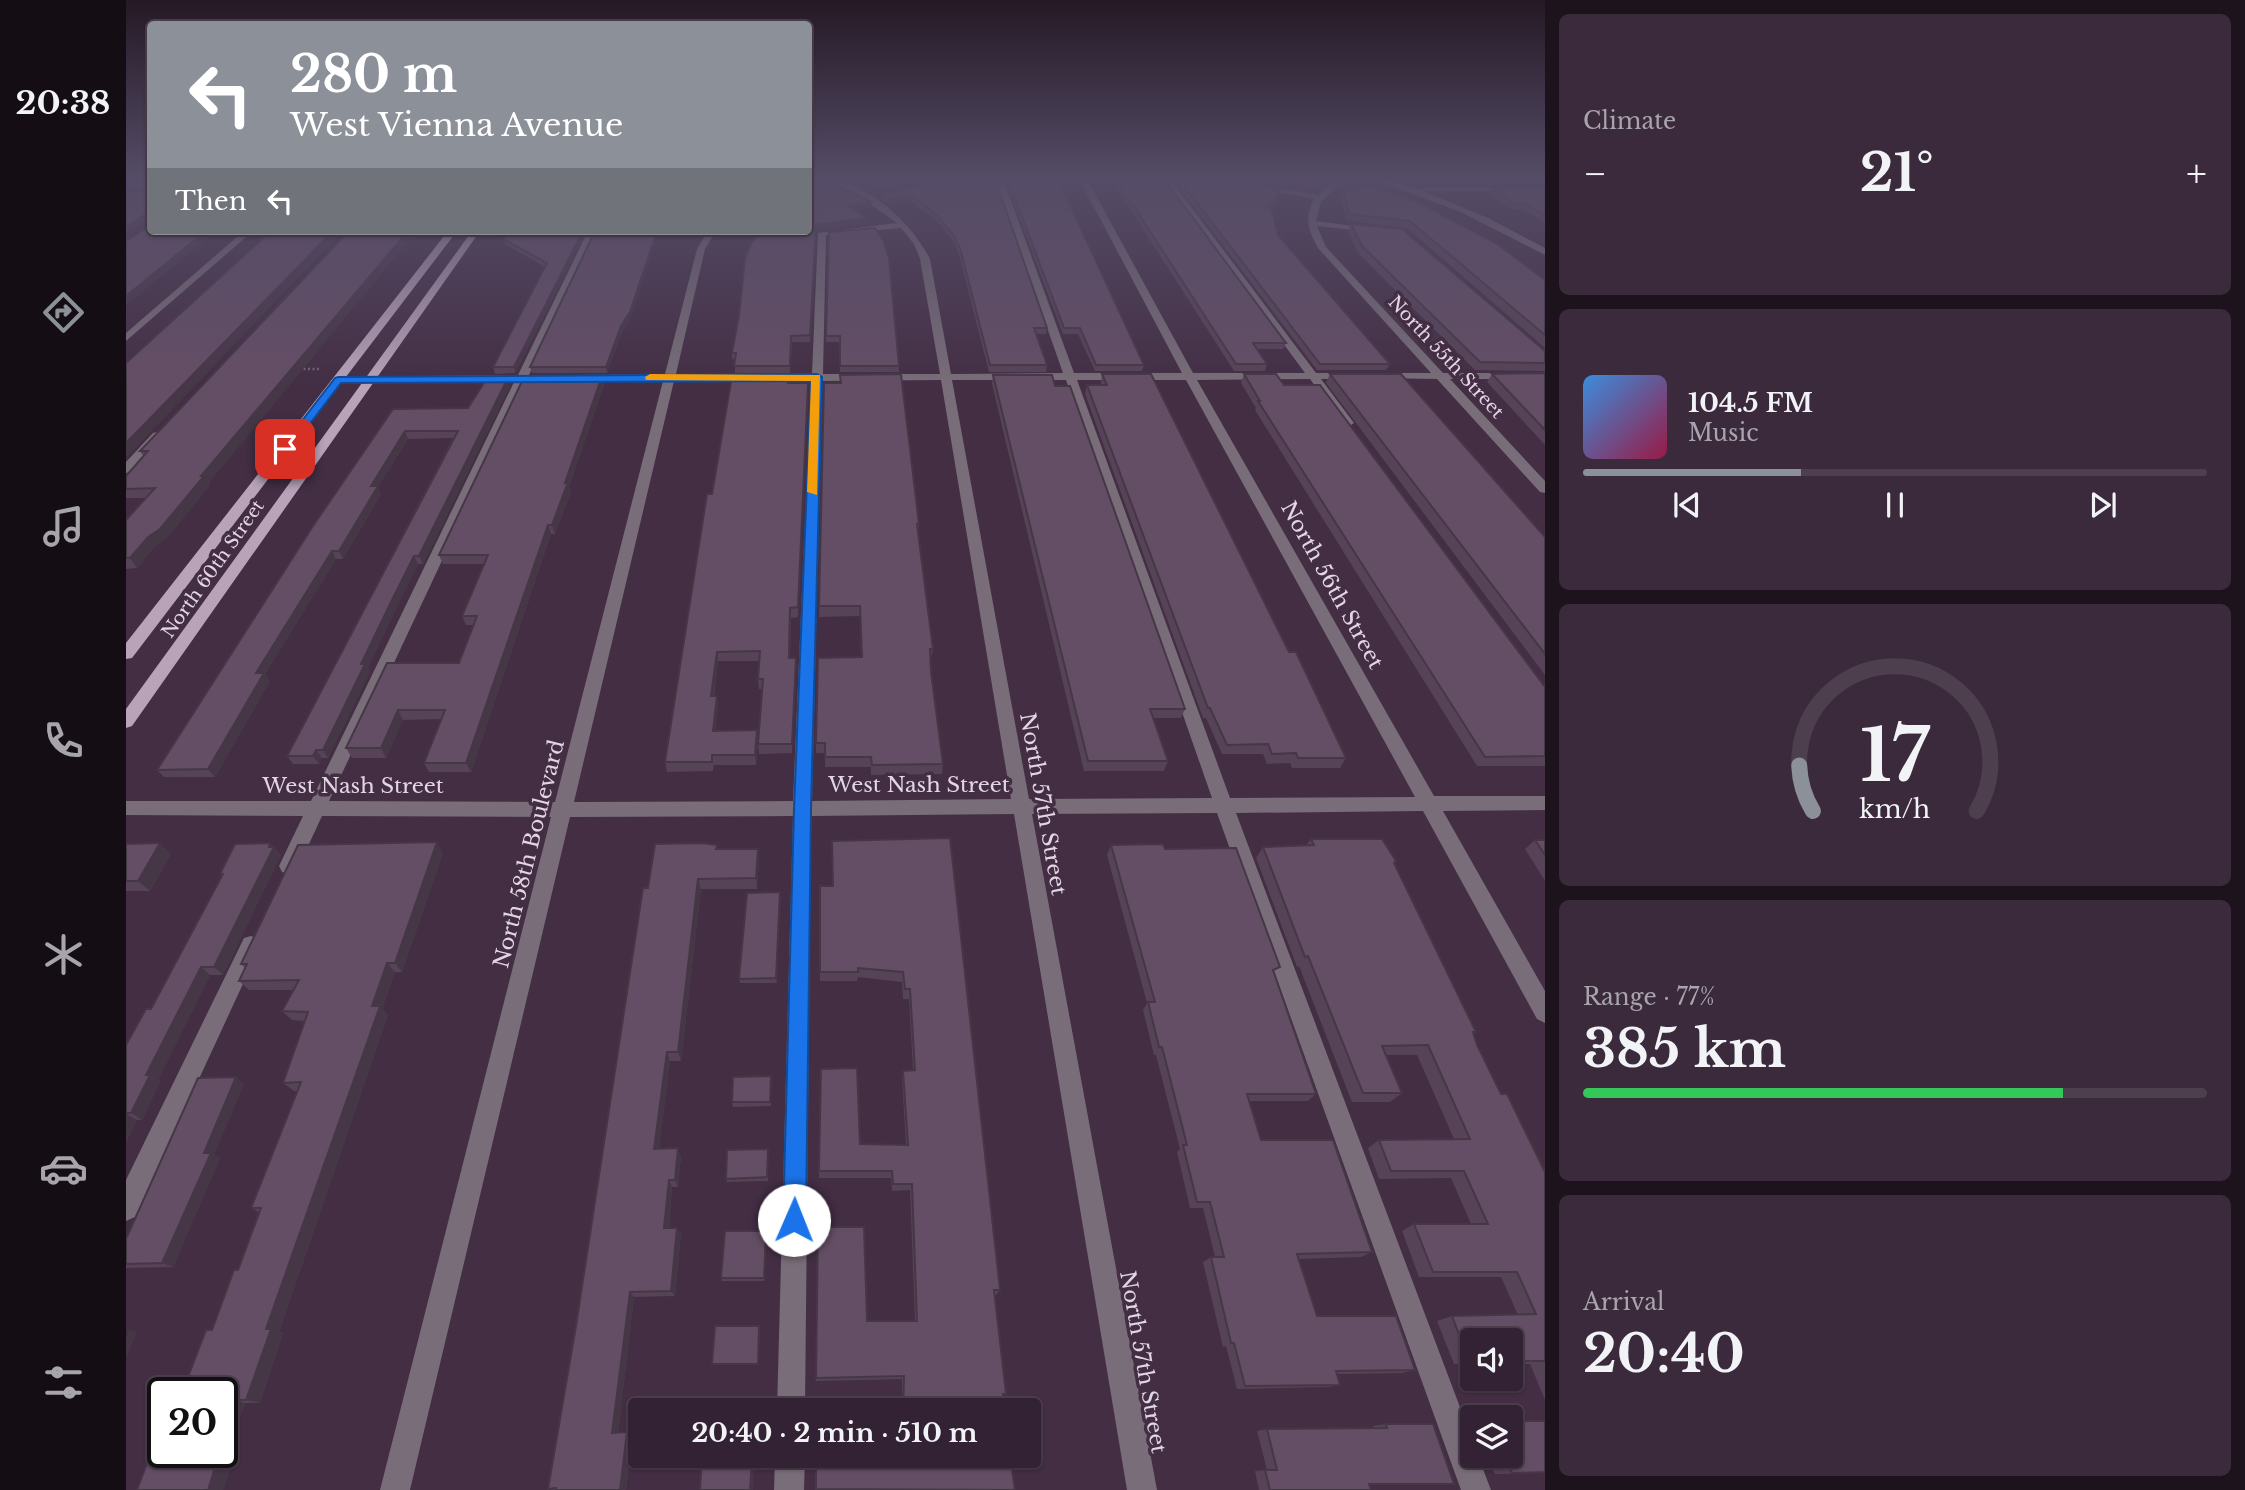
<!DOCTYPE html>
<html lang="en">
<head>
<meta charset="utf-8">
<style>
  :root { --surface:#322233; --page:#3a2a3b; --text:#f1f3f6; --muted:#a8a4ac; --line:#4d3f4e; --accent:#8c9099 }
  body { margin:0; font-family:"Libre Baskerville",serif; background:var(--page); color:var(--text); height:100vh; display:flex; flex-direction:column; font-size:26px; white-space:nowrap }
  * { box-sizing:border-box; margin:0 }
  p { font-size:23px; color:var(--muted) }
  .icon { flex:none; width:38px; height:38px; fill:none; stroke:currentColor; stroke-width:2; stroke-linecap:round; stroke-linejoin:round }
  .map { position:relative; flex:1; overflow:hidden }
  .side { display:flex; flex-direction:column; gap:14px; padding:14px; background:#1c131c; width:700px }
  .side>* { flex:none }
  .banner { position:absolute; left:21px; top:21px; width:665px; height:214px; border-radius:7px; box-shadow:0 2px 5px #0004,0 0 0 2px var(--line); background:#8c9099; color:#fff; overflow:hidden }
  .controls { position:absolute; left:1334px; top:1328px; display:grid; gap:14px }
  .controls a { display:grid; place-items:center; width:63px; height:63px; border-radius:7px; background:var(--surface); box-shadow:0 2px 5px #0004,0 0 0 2px var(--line); font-size:35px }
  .speed { position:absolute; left:21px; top:1377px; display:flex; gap:14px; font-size:35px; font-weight:700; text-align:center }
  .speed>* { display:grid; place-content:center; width:91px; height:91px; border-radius:50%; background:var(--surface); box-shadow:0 2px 5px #0004,0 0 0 2px var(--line); line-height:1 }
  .speed .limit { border:4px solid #111; border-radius:10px; background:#fff; color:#111 }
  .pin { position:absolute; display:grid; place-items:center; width:60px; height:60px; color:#fff; margin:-30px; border-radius:14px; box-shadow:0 4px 10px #0006 }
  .me { position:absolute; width:77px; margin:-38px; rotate:1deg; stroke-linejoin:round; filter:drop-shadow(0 0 5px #0008) }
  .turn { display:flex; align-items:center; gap:24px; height:147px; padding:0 28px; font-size:32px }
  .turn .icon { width:91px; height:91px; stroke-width:2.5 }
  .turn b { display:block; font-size:49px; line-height:60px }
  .then { display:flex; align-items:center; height:66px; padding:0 28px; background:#0003; gap:14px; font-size:26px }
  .big { font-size:52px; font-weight:700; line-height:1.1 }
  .side .widget { flex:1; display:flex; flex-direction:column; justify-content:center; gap:10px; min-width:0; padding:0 24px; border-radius:10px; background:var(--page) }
  .side .dial { align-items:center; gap:0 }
  .dial svg { height:182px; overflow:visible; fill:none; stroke:var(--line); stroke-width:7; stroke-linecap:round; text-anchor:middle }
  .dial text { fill:var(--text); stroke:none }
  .song { display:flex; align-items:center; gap:21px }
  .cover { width:84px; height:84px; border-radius:10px; background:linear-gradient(135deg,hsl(210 70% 55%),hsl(340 70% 35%)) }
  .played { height:7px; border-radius:4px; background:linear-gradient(90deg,var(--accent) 35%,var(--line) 35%) }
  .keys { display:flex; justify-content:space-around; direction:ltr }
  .heat { display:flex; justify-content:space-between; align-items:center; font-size:38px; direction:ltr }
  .charge { height:10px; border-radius:5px; background:linear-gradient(90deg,#34c759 77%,var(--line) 0) }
  .trip { position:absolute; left:502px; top:1398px; width:413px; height:70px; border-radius:7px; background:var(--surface); box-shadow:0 2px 5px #0004,0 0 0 2px var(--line); font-weight:700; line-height:70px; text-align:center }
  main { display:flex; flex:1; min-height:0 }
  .menu { display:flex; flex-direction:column; width:126px; justify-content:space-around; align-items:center; background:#140e14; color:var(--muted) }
  .menu .icon { width:49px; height:49px }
  .menu .selected { color:var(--accent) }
  .menu b { font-size:32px; color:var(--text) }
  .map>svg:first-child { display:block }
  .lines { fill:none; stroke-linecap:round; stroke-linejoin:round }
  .path { stroke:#756276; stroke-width:2.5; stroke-dasharray:2 2.5; stroke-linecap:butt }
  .minor { fill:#786d78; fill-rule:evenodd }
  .major { fill:#b8a3b9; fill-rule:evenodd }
  .wall { fill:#564357 }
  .shaded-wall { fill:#463747 }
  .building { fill:#644e65; stroke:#463747; stroke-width:2 }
  .route { fill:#1a73e8; stroke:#114b97; stroke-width:2 }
  .slow { fill:#f59e0b }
  .labels { text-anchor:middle; stroke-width:7; stroke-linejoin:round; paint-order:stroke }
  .far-street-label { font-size:18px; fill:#e3d6e4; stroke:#432e44 }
  .street-label { font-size:21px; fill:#e3d6e4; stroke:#432e44 }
</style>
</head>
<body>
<main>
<nav class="menu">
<b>20:38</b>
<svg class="icon selected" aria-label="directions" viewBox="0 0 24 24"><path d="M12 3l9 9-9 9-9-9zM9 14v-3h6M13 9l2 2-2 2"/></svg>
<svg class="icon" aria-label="music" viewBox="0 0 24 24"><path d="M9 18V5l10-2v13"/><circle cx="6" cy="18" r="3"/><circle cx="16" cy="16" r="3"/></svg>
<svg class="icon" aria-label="phone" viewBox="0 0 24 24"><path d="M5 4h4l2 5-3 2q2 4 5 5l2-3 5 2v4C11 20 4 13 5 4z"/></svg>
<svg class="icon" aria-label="climate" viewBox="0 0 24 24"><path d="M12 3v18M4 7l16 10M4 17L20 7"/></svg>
<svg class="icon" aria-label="car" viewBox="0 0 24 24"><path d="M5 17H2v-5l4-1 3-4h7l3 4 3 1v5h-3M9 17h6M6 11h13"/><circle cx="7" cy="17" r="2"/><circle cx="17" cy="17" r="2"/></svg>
<svg class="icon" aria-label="filters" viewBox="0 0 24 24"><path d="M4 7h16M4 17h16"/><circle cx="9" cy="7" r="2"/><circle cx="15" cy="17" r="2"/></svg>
</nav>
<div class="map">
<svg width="1419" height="1490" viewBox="0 0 1419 1490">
  <rect width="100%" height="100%" fill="#432e44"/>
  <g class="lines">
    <path class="path" d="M173 369H195"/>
    <path class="minor" d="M693 179C737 177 786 222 804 259L825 374 937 373 869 179H877L948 373H1056L953 179H961L1067 373H1179L1036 179H1044L1190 373H1227L1233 376 1227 379H1195L1228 423 1222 427 1218 426 1184 379 1071 380 1308 796H1419V810L1317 811 1419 991V1023L1411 1019 1297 811 1110 813 1346 1439V1456H1352L1365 1490H1335L1091 813 906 814 1031 1490H1001L888 814 685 816 679 1410H651L667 816 444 817 284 1490H254L425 817 196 816 170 872 163 874 156 872 153 866 177 816 0 815V801H185L388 382 213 383 207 380 213 377 392 375 462 231H470L403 375H422L428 378 422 381 400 382 203 801 429 802 537 381H453L447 378 453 375 539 374 571 249 582 231H590L579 249 550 374H686L692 233 771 223 740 201ZM775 228 788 244 794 259 814 374H697L700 235ZM815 380 885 799 686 801 696 381ZM826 380H940L1086 798 903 799ZM951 380H1060L1289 797 1104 798ZM548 381H685L667 801 448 802Z
      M1086 179H1102L1192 195 1210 179H1219L1195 202 1190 221 1249 229 1245 232 1191 226 1200 247 1317 373H1419V379H1324L1419 481V493L1414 492 1311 379 1251 378 1249 376 1255 373H1305L1192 248C1182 230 1178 217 1188 199Z
      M1247 179H1259L1295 190 1298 187H1419V191H1297L1362 218 1419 248V255L1335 212Z
      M118 231H127L0 341V333Z
      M31 432 35 433V439L5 472 0 473V462L27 433Z
      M125 936 132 938 135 945 9 1217 0 1221V1180L118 938Z
      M649 1456H679L678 1490H648Z"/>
    <path class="major" d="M322 231H331L6 658 0 659V643Z
      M346 231H354L6 726 0 728V709Z"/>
  </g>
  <path class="wall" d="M0 179H24V231H90L0 305 23 226V221L21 220 0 236 21 192 24 190 23 188 0 189Z
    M682 179 744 207 730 210 741 224 690 231 684 342H666L664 373H609V359H606V353L682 231Z
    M709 179H807L744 192Z
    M820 179 921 328 920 334H910L921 365 920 372H863L833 254 828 242 811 221 784 200 760 204 755 200V195Z
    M879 179H932L1018 365 1016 371H969L952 334H937Z
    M985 179H1038L1160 343 1157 349H1132L1141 364 1139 371H1108Z
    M1047 179H1101L1148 206 1146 208 1152 235 1264 364 1260 370H1191Z
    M1116 179H1206L1194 190 1156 182 1155 186Z
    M1344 179H1419V185L1351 184Z
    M1366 188H1419V222L1395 209H1385L1363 194Z
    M1218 191 1419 280V348L1281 228 1220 221 1216 198Z
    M1225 224 1419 351V371L1349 370 1233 254 1222 232Z
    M223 231 83 483 84 485 40 539 29 546 11 568 0 569V520L21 498H0V476L18 457 14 451Z
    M382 231H461L389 373 369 374 367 367 419 267 379 244 377 239Z
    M703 232 773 366V372H714V342H700Z
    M505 318 496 332 481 373H406L404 367Z
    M1419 373V445L1361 382 1366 374Z
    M976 374 1163 652 1220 758 1214 768H1166L1164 763 1141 764 1137 754H1096L1080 718H1077L959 394 961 385H975Z
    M1118 374 1158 385 1419 687V766H1351L1129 410 1130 408 1115 383Z
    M1204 374 1419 537V675L1200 383Z
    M867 375 929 386 1059 709 1055 718H1027L1042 761 1038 771H958L866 384Z
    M476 376 478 385 443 487 445 492 429 534H425L345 772H303L298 763 315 719 277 720 260 758H226L220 748 333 663 348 625H340L336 616 358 564H317L313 555Z
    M663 383 682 392 672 617 665 618 664 658 670 668 666 753 633 754 632 744 636 689H633L632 679 634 661H592L588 696H591L592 705 589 731 631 730 632 740 630 765H588L587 771 541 772 539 762 586 494Z
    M698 383 793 524 792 535 807 649 805 659V672L817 764 816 774 745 775V767H699V753H690V743L735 657 734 616 693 617Z
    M384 386 297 564H292L270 608 242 668 244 672 202 758H196L193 764H167L161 756 327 438 282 439 252 487 255 494 217 559H210L139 674 144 681 89 777H38L31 770 267 409 342 408Z
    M824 838 874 1290 870 1295H868L880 1394 877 1395 879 1410H776V1379L690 1381V1378L741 1321H789L784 1190 766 1191 765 1178H693V1171L734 1144 780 1145 776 1079 777 1071 787 1070 783 999H777L776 982 732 977 731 981H694V886H707Z
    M1185 839 1268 863 1350 1032 1347 1034 1351 1045 1375 1094 1419 1172V1400L1404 1364H1384V1340H1346V1364H1328L1311 1321 1326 1316 1392 1315 1375 1277H1293L1276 1231 1288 1224H1345L1325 1178 1253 1179 1242 1148 1253 1140 1328 1139 1291 1055H1260L1276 1093 1264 1102H1226L1173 966 1171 967 1130 858 1137 847 1180 845Z
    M1409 840H1419V881L1399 849Z
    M144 843 155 855 97 975H84L32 1080 34 1082 16 1120H11L0 1142V1045L25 1009 96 876 94 874Z
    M0 844 45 854 24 891H0Z
    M985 845 1039 849 1148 975 1190 1094 1182 1101H1124L1135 1140 1246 1252 1235 1257 1173 1259 1191 1316 1289 1370 1276 1373 1211 1374 1214 1385 1203 1387 1111 1389 1100 1346 1097 1347 1077 1262 1085 1257H1089L1077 1208H1064L1051 1152 1054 1149 1030 1055H1028L1017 1010 1021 1003 981 855Z
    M592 849H632L633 859 631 889H575L555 1061H544L533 1148 555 1156 552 1187H546L543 1228 555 1234 549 1296 508 1297 492 1433 501 1432 506 1435 500 1490H430L422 1489 522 888Z
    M317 853 276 972H269L256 1009 262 1015 153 1332 157 1333 134 1403H119L99 1465 105 1466 97 1490H11L37 1452 86 1330 112 1270 133 1212 125 1208 172 1091H168L157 1083 179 1021 166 1020 156 1011 168 990H123L113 981 119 968 115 964Z
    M654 892 651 983H614L613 979Z
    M645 1080V1106L607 1107 606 1102Z
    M118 1083 88 1155 94 1158 47 1267 0 1268V1239Z
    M642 1153V1181L601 1182 600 1179Z
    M640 1231 638 1281H596L595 1278Z
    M634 1328 632 1365H588L586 1364Z
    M1419 1421V1473L1369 1474 1361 1456H1384Z
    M1260 1424 1328 1484 1243 1485 1245 1490H1133L1129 1471 1141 1470 1131 1431 1141 1429 1247 1428V1426Z"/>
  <path class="shaded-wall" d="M781 179H807L744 192V187Z
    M1202 179H1206L1194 190 1196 185Z
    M784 194V200L760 204V199Z
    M1150 200 1148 206 1137 214 1139 208Z
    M745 202 744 207 723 212V206Z
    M18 215 21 220 0 236V228Z
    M741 218V224L690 231 684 342 690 225Z
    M80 231H90L0 305V296Z
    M207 231H217L1 457 0 455V443Z
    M282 231H291L83 483 84 485 40 539 29 546 11 568 4 558Z
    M457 231H461L389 373 388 367Z
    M531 231H533L505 318 496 332 481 373 480 367Z
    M476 376 478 385 443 487 445 492 429 534 426 525 439 483Z
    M382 378 384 386 297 564 293 556Z
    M682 383V392L672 617V607Z
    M279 431 282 439 252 487 255 494 217 559 213 551 245 486Z
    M422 525 425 534 345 772 340 763Z
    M206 551 210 559 139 674 144 681 89 777 82 769 130 673Z
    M288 556 292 564 242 668 244 672 202 758 197 750 235 664Z
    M591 652 592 661 586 705 585 696Z
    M670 658V668L666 753V744Z
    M591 696 592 705 588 740 587 731Z
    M272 710 277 720 260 758 255 748Z
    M631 730 632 740 630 765 629 755Z
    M190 750 196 758 193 764 187 756Z
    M311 842 317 853 276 972 269 963Z
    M34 843 45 854 24 891 12 881Z
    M144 843 155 855 97 975 88 967Z
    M632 849 633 859 631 889 630 878Z
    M572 879 575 889 555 1061 552 1052Z
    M654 892V897L651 983 650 978Z
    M261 963 269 972 256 1009 262 1015 153 1332 157 1333 134 1403 120 1400 140 1329Z
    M75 967 84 975 32 1080 34 1082 16 1120 5 1113 20 1075Z
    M541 1052 544 1061 532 1156 528 1149Z
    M110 1077 118 1083 88 1155 94 1158 47 1267 36 1263 78 1153Z
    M0 1114 11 1120 0 1142Z
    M552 1148 555 1156 552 1187 549 1180Z
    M543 1180 546 1187 542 1234 538 1228Z
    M551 1228 555 1234 549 1296 545 1291Z
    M504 1292 508 1297 492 1435 486 1433Z
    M633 1326 634 1328 632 1365V1364Z
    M3 1330 11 1332 0 1358V1337Z
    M106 1400 119 1403 99 1465 105 1466 97 1490H82L84 1464 88 1452H96V1428Z
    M501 1432 506 1435 500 1490H494Z
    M626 1456H628L627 1490H624Z"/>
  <path class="building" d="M0 179H24V231H80L0 296V241L23 226V216L18 215 0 228V192H21L24 190 21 183 0 184Z
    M682 179H698L745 202 723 206 741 218 690 225 684 335 665 336 664 366H608L610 353H606L613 315 619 258 625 244 633 231H682Z
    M724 179H781L744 187Z
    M820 179H869L921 328H908L921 365H864L834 248 828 236 811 215 784 194 760 199 755 195Z
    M882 179H932L1018 365H970L954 328H938Z
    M990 179H1038L1160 343H1127L1141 364H1110Z
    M1053 179H1101L1154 189 1150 200 1139 208 1145 207 1152 235 1264 364H1194Z
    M1169 179H1202L1196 185Z
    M1353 179H1419V180Z
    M1244 186 1261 191 1297 205 1370 243 1419 280V335L1284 221 1223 214 1218 191Z
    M1366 188H1419V215L1398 204H1387Z
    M1225 224 1276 229 1419 351V363L1354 362 1236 246Z
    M749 228 757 240 763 258 773 366H714V336H700L703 232Z
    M145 231H207L0 443V363Z
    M223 231H282L75 476H78L34 529 22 537 4 558H0V520L29 488 0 489V476L22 451H14Z
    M382 231H457L388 367H367L421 263 377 239Z
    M469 231H531L504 312 495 326 480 367H404Z
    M1419 373V430L1366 374Z
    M775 374 793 524H791L807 649H804L805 672 817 764 746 765 745 757H699V743H690L692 658 736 657 734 606H693L698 383H715L714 375Z
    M976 374H1025L1163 652H1170L1220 758H1172L1170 753 1146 754 1142 744 1101 745 1084 708H1082L961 385H981Z
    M1118 374H1150L1158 385H1194L1419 687V756L1359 757 1132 401H1134Z
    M1204 374H1275L1419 537V654Z
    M867 375H926L929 386H944L1059 709H1024L1042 761H962Z
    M476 376 439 483 442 482 426 525H422L340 763H298L319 710H272L255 748H220L261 663H333L351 616H336L362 555H313L398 377Z
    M606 376H663L662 383H682L672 607 664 608 663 658H670L666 744H632L637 679H632L634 651 591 652 585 696H591L587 731 631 730 629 755H586V762H539L581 494H586Z
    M361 378H382L293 556H288L266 600 235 664H239L197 750H190L187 756H161L332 431H279L245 486H252L213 551H206L130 673H138L82 769 31 770 187 526 267 409 342 408Z
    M824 838 874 1290H868L880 1394H877L879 1410H777L778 1376 690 1378 692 1227H738L741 1321H791L786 1184H767L766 1171H693L695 1069 731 1068 734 1144 782 1145 777 1071 789 1070 784 989H779L777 972 732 968V972H694V886H707L706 841Z
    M1185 839H1256L1270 861 1268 863 1350 1032H1347L1351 1045 1375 1094H1381L1419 1172V1361H1384V1340H1346V1361H1343L1326 1316 1410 1314 1391 1272H1307L1288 1224H1362L1338 1171H1265L1253 1140 1344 1139 1302 1045 1256 1046 1276 1093H1237L1182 956 1179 957 1137 847 1188 845Z
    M1409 840H1419V855Z
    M311 842 269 963H261L246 1006H254L140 1329H145L120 1400H106L96 1428V1393H56L80 1330H86L108 1270H112L135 1208H125L175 1082 157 1083 182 1012 156 1011 173 980 113 981 121 964H115L172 845Z
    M34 843 12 881H0V844Z
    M144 843 143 847H148L88 967H75L20 1075H24L5 1113H0V1045L20 1009H25L97 874H94L109 844Z
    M576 843 591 845 590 849H632L630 878 572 879 552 1052H541L528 1149 552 1148 549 1180H543L538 1228H551L545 1291 504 1292 486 1433 501 1432 494 1490H430V1488L422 1489 450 1326 517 888H522L529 844Z
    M1037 844 1039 849 1110 848 1154 967 1147 970 1190 1094H1121L1135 1140H1207L1246 1252 1171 1254 1191 1316H1270L1289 1370 1210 1371 1214 1385 1119 1386 1108 1343H1105L1085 1257H1098L1084 1202H1071L1057 1145H1061L1036 1047H1033L1022 1002H1029L985 845Z
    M654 892 650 978 613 979 621 893Z
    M645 1076 644 1102H606L607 1077Z
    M110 1077 78 1153H85L36 1263 0 1264V1239L72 1078Z
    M642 1149 641 1177 600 1179 601 1150Z
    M599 1231H640L638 1278H595Z
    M589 1326H633L632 1364H586Z
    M1384 1421H1419V1472L1386 1473 1379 1456H1384Z
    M1260 1424H1307L1328 1484H1243L1245 1490H1144L1139 1470H1151L1141 1429 1261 1428Z
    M31 1437H37V1452H88L84 1464H90L82 1490H11Z
    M576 1456H626L624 1490H574Z
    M690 1456H884L889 1490 690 1489Z"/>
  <linearGradient id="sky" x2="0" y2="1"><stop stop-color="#251925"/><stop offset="0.46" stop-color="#554c67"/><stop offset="1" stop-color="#554c67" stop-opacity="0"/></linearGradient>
  <rect width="1419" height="387" fill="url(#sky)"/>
  <path class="route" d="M691 374 696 377 685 809 680 1220 677 1228 668 1231 660 1228 657 1220 668 809 685 381 215 383 163 451 154 449 209 378 212 377Z"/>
  <path class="slow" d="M524 374 694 375 691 495 681 492 685 381 520 380 519 377Z"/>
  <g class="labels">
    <g class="far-street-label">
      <text transform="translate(1320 357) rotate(47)" y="6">North 55th Street</text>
      <text transform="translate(87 569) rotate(-55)" y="6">North 60th Street</text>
    </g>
    <g class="street-label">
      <text transform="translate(1206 585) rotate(61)" y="7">North 56th Street</text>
      <text x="793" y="792">West Nash Street</text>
      <text x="227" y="793">West Nash Street</text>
      <text transform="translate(917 804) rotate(80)" y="7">North 57th Street</text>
      <text transform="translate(403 854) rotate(-76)" y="7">North 58th Boulevard</text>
      <text transform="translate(1017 1362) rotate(80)" y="7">North 57th Street</text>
    </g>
  </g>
</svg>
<div class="controls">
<a><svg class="icon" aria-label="sound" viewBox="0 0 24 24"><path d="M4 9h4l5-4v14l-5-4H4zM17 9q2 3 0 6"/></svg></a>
<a><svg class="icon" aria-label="layers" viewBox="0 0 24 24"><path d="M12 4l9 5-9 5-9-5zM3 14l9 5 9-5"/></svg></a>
</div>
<div class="speed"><div class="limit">20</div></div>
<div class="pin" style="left:159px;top:449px;background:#d93025"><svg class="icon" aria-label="arrive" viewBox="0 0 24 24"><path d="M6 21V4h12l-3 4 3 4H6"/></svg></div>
<svg class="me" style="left:668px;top:1220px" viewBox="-20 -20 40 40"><circle r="19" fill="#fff"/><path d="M0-13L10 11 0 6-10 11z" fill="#1a73e8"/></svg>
<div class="trip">20:40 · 2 min · 510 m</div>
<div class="banner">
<div class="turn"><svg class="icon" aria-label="left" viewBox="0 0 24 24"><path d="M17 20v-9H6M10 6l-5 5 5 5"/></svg><div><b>280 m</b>West Vienna Avenue</div></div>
<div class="then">Then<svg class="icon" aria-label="left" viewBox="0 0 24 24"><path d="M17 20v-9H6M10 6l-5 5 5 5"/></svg></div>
</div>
</div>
<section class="side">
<div class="widget"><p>Climate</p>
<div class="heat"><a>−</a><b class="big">21°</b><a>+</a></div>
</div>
<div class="widget">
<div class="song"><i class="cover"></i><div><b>104.5 FM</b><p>Music</p></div></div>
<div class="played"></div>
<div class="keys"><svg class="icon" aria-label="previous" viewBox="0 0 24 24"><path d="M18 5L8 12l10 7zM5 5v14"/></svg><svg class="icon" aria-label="pause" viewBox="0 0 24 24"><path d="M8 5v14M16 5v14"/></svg><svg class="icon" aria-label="next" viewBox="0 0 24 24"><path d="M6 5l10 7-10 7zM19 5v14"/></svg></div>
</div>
<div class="widget dial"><svg viewBox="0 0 100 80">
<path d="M14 69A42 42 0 1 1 86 69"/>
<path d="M14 69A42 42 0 0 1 8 49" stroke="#8c9099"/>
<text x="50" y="56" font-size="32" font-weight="700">17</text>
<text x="50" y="72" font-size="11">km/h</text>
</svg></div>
<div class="widget"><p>Range · 77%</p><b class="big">385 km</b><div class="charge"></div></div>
<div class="widget"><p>Arrival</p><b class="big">20:40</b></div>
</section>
</main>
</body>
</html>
